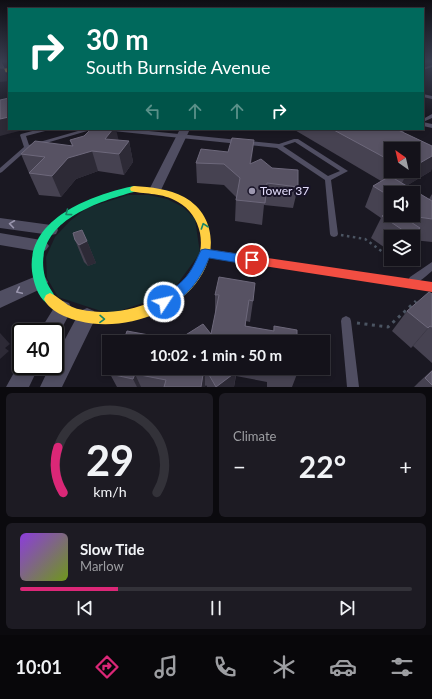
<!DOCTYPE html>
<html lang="en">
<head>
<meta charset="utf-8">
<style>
  :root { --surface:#14121a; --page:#1d1b23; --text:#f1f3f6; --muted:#9d9ea2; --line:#333239; --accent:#db2777 }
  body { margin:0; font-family:Lato,sans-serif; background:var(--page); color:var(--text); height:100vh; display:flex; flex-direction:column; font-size:15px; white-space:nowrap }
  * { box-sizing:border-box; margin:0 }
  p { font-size:13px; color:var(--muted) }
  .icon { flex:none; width:22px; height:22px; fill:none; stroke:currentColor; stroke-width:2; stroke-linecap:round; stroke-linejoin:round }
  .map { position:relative; height:387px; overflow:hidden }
  .panel { display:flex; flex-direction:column; gap:6px; padding:6px; background:#0b0a0e; flex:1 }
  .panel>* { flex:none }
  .banner { position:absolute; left:8px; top:8px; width:416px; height:122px; border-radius:0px; box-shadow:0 2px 6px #0003,0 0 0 1px var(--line); background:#00695c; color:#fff; overflow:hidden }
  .needle { width:26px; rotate:326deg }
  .fabs { position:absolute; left:384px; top:142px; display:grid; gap:8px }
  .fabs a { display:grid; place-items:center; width:36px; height:36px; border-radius:0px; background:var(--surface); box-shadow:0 2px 6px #0003,0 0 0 1px var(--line); font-size:20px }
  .speed { position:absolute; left:12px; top:323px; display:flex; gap:8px; font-size:20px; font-weight:700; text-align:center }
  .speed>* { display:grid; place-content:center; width:52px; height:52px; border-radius:50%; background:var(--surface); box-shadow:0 2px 6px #0003,0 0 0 1px var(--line); line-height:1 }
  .speed .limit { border:2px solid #111; border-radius:6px; background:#fff; color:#111 }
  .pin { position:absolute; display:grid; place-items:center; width:34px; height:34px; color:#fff; margin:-17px; border:2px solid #fff; border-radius:50%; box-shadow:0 1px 4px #0007 }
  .me { position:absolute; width:44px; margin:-22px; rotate:55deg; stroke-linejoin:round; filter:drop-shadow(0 0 3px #0008) }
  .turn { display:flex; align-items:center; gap:14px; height:84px; padding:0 12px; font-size:18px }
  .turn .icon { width:52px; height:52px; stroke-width:2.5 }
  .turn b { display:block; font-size:28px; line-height:34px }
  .lanes { display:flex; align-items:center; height:38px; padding:0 12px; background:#0003; justify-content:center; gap:20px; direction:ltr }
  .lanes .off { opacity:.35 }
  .big { font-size:30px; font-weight:700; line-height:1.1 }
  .panel .card { flex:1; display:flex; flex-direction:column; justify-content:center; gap:6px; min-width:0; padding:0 14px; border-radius:6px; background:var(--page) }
  .panel .dial { align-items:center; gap:0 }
  .dial svg { height:104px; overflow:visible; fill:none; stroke:var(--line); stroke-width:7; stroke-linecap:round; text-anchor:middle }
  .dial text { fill:var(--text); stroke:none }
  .song { display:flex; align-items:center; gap:12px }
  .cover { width:48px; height:48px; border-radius:6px; background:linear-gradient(135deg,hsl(270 70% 55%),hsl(80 70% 35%)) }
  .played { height:4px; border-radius:2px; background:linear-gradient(90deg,var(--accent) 25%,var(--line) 25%) }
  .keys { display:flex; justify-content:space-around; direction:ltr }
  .heat { display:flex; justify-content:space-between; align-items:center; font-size:22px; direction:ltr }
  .panel .tiles { flex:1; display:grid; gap:6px; grid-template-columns:1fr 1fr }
  .card:last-child { grid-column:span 2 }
  .trip { position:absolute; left:102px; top:335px; width:228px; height:40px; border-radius:0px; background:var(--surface); box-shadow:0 2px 6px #0003,0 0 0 1px var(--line); font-weight:700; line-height:40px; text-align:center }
  .dock { display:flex; height:64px; justify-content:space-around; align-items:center; background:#08070a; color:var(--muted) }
  .dock .icon { width:28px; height:28px }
  .dock .on { color:var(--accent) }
  .dock b { font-size:18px; color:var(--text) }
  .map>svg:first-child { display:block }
  .green { fill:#172c2f }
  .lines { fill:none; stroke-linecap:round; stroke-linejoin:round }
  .path-far1 { stroke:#4b5462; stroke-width:2.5; stroke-dasharray:2.5 3.5; stroke-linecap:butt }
  .path { stroke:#4b5462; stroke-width:3; stroke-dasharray:3 4.5; stroke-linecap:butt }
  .lane { fill:#504e62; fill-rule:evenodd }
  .street { fill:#504e62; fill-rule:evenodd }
  .fast { fill:#16e098; fill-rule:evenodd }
  .slow { fill:#ffcf43; fill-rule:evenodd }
  .jam { fill:#f24e42; fill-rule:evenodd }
  .wall { fill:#464251; fill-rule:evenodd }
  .shaded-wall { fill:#2d2a36 }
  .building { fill:#575263; stroke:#6d687b }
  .oneway { stroke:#178465 }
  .oneway2 { stroke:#9a96ae }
  .route { fill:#1a73e8; stroke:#114b97 }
  .poi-dot { fill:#9d98af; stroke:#181327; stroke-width:1.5 }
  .labels { text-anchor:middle; stroke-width:4; stroke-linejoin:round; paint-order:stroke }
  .poi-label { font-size:12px; fill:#e3ddfb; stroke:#181327; text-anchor:start }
</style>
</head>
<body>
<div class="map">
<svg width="432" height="387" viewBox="0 0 432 387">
  <rect width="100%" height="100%" fill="#1a1822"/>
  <path class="green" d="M128 195H149L167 199 183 207 195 219 200 253 170 294 110 314 58 297 47 278 46 257 55 237 70 221 87 208Z"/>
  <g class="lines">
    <path class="path-far1" d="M341 235 365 239 391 258
      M392 259 401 265"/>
    <path class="path" d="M357 323 388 327 416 301"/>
    <path class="lane" d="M432 65V67L423 70V68Z
      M423 94 432 96V99L423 97Z
      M432 114V118L423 122 432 124V128L423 126V119Z
      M40 129H50L49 130 26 136 29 145 85 129H94L29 148 2 172 0 173V168L24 147 20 135 21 134Z
      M110 129H129L279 144 294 139H298L348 171 331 180 338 234 337 236 334 237 331 236 330 234 325 180 277 148 113 131ZM295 142 340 171 328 176 283 146Z
      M401 129H408L395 136 393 137 390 135Z
      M432 262V271C426 276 418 285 410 283L408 280 410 277Z
      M346 316 350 318 351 321 359 387H347L341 321 342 318Z"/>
    <path class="street" d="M180 129H190L161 190 160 193 155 194 150 193 149 190Z
      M0 218 51 225 56 226 58 230 56 234 51 235 0 228Z
      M0 233 41 240 46 242 49 246 46 250 41 252 0 245Z
      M39 275 45 277 48 282 45 287 0 308V291Z
      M63 301 69 303 72 309 56 339 55 332H39L57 303Z
      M87 308 94 311 96 317 62 387H40L50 366H55V358L80 311Z
      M21 360V366H39L29 387H6Z"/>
    <path class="fast" d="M134 186 137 187 138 189 137 191C97 202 31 222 45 277 47 286 53 291 56 299L54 303 50 305C40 301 35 287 33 277 21 220 91 195 134 186Z"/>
    <path class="slow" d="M9 68V72L0 73V69Z
      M134 186C151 187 169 189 184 197 215 214 218 252 199 279 175 315 120 332 79 321 67 318 49 311 44 299L46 295 50 293C57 296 62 301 68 305 79 311 94 312 107 312 147 311 209 283 200 233 197 219 190 209 178 202 161 192 148 195 131 191L130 189 131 187Z"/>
    <path class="jam" d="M205 249 432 282V292L205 257 201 256 200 253 201 250Z"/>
  </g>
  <path class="wall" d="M293 129H396L431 171 406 186 429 199 432 194V242L413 240V237H391V252L371 238 381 218 365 207 373 186 381 181ZM391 149 413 171H391ZM391 193 413 215H391Z
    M70 140H118L129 141 133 162 124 175 98 171 76 179 61 197 39 195 29 173 21 154 72 146Z
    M196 163H252L272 168 298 187 293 208 264 205 262 225 235 221 236 197 224 185 197 183Z
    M75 240 87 241 96 263 88 266 84 262Z
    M432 294V363L413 346 411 348 392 331 407 311Z
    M215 295 253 301 250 322 246 321V326L273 331 274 326 297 342H185L184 336 211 334 215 315Z
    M112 368H297V374L292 387H267V382L236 376 234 387H207L206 385 205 387H117L110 374Z
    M432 370V387H414L419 382Z"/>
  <path class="shaded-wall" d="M0 68H4L9 81 0 82Z
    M9 117V129H27L0 136V119Z
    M113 129H116L120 146 105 139Z
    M254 140 252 160 248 185 250 164Z
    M129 141 133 162 124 175 119 154Z
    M92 151 98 171 76 179 61 197 52 176 68 158Z
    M432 156V169L431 171 398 191 408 171H413V167Z
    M420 228 413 239V237H408L410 235Z
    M87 241 96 263 88 266 79 245Z
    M430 326 413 346 411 348 428 328Z
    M0 333 10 344 5 348 9 351 0 359Z
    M149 335 151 342 148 339Z
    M205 368V387H201Z
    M236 372 234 387H216Z
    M135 374 141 387H137L133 379Z"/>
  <path class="building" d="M0 62H1L4 68H0Z
    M9 98V117L0 119V100Z
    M91 129H113L105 139 129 141 119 154 92 151 68 158 52 176 29 173 45 157 21 154 35 141 73 146 70 140 84 136Z
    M332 129H396L432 146V156L413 167V149H391V161Z
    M232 138 254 140 250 164 261 159 272 168 298 170V187L267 183 265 203 236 200 240 178 224 164 196 163 201 149 228 152Z
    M390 176 432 201V219L404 215H413V193H391V197L373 186Z
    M391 210V215H400L420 228 410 235 382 216Z
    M82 230 87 241 79 245 75 240 73 233Z
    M219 277 255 283 253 301 249 300 245 326 274 331V326L297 330V342H188L184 336 203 324 211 334 219 295H215Z
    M429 292 432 294V327L430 326 428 328 407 311Z
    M127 331 149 335 148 339 163 342H123Z
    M112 368H204L201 387H164L166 380 135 374 133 379 110 374Z
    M205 368H233L236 372 216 387Z
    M272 368H297V374L272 369Z
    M432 371V385L425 378Z"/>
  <defs><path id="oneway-chevron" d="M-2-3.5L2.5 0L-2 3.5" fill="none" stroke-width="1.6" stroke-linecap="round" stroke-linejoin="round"/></defs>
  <g class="oneway">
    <use href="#oneway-chevron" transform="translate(68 213) rotate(143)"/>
    <use href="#oneway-chevron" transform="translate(204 226) rotate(-109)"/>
    <use href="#oneway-chevron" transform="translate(102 319) rotate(1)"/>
  </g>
  <g class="oneway2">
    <use href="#oneway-chevron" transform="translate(12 224) rotate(-172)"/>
    <use href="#oneway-chevron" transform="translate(19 291) rotate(155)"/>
  </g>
  <linearGradient id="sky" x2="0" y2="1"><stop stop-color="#0e0d13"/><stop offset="0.53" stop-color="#383d4f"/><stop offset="1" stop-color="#383d4f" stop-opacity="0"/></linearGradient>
  <rect width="432" height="116" fill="url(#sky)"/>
  <path class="route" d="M205 249 252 256 256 257 258 260 256 264 252 265 209 258C201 279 185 300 164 308L159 306 158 302C161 294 172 290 179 284 190 275 195 263 201 250Z"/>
  <circle class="poi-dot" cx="252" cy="191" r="4"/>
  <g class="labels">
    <g class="poi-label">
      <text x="260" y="195">Tower 37</text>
    </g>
  </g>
</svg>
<div class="fabs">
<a><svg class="needle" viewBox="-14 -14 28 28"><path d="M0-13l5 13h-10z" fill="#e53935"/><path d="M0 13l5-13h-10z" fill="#9d9ea2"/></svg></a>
<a><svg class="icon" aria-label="sound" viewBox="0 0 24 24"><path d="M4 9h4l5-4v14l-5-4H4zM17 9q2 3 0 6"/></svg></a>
<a><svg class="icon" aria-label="layers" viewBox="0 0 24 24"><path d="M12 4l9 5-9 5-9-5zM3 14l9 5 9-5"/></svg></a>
</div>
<div class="speed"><div class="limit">40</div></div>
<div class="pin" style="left:252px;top:260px;background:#d93025"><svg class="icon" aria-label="arrive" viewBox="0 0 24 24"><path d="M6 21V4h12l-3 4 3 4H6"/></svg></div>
<svg class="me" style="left:164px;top:302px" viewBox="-20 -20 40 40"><circle r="17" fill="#1a73e8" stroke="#fff" stroke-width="3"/><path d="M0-11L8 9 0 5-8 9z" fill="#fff"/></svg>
<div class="trip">10:02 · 1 min · 50 m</div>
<div class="banner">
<div class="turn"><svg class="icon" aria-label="right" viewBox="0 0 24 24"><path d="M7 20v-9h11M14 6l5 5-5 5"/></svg><div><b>30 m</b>South Burnside Avenue</div></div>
<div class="lanes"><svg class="icon off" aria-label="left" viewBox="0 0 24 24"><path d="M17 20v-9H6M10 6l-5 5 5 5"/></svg><svg class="icon off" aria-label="ahead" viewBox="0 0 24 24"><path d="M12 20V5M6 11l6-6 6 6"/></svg><svg class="icon off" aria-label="ahead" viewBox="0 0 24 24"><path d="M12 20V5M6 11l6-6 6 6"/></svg><svg class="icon" aria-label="right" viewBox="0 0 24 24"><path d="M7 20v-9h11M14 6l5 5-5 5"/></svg></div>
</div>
</div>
<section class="panel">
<div class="tiles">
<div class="card dial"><svg viewBox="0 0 100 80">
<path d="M14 69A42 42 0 1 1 86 69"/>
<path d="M14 69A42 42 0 0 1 10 34" stroke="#db2777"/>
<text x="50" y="56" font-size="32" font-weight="700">29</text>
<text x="50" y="72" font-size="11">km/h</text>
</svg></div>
<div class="card"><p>Climate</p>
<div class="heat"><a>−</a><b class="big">22°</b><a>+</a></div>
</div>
<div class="card">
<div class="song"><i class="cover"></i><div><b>Slow Tide</b><p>Marlow</p></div></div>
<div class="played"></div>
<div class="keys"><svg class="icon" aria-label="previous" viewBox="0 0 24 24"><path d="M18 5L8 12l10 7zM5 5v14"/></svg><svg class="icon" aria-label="pause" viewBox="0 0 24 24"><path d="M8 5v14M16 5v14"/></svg><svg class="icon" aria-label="next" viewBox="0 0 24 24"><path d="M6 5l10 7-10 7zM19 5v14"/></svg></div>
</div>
</div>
</section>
<nav class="dock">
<b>10:01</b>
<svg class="icon on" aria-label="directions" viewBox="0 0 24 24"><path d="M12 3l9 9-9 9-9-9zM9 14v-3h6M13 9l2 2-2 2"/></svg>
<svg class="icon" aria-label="music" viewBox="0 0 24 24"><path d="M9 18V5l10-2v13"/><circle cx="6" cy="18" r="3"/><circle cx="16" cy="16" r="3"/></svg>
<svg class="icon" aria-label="phone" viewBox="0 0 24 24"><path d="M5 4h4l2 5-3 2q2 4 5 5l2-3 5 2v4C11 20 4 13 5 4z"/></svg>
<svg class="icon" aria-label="climate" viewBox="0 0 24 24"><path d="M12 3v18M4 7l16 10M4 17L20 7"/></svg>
<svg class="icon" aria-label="car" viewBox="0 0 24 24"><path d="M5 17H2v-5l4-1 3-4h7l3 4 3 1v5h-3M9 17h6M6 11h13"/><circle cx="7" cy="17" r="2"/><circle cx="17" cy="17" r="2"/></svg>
<svg class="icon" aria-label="filters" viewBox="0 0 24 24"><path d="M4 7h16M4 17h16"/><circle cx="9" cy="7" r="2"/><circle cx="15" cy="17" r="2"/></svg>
</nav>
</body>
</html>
